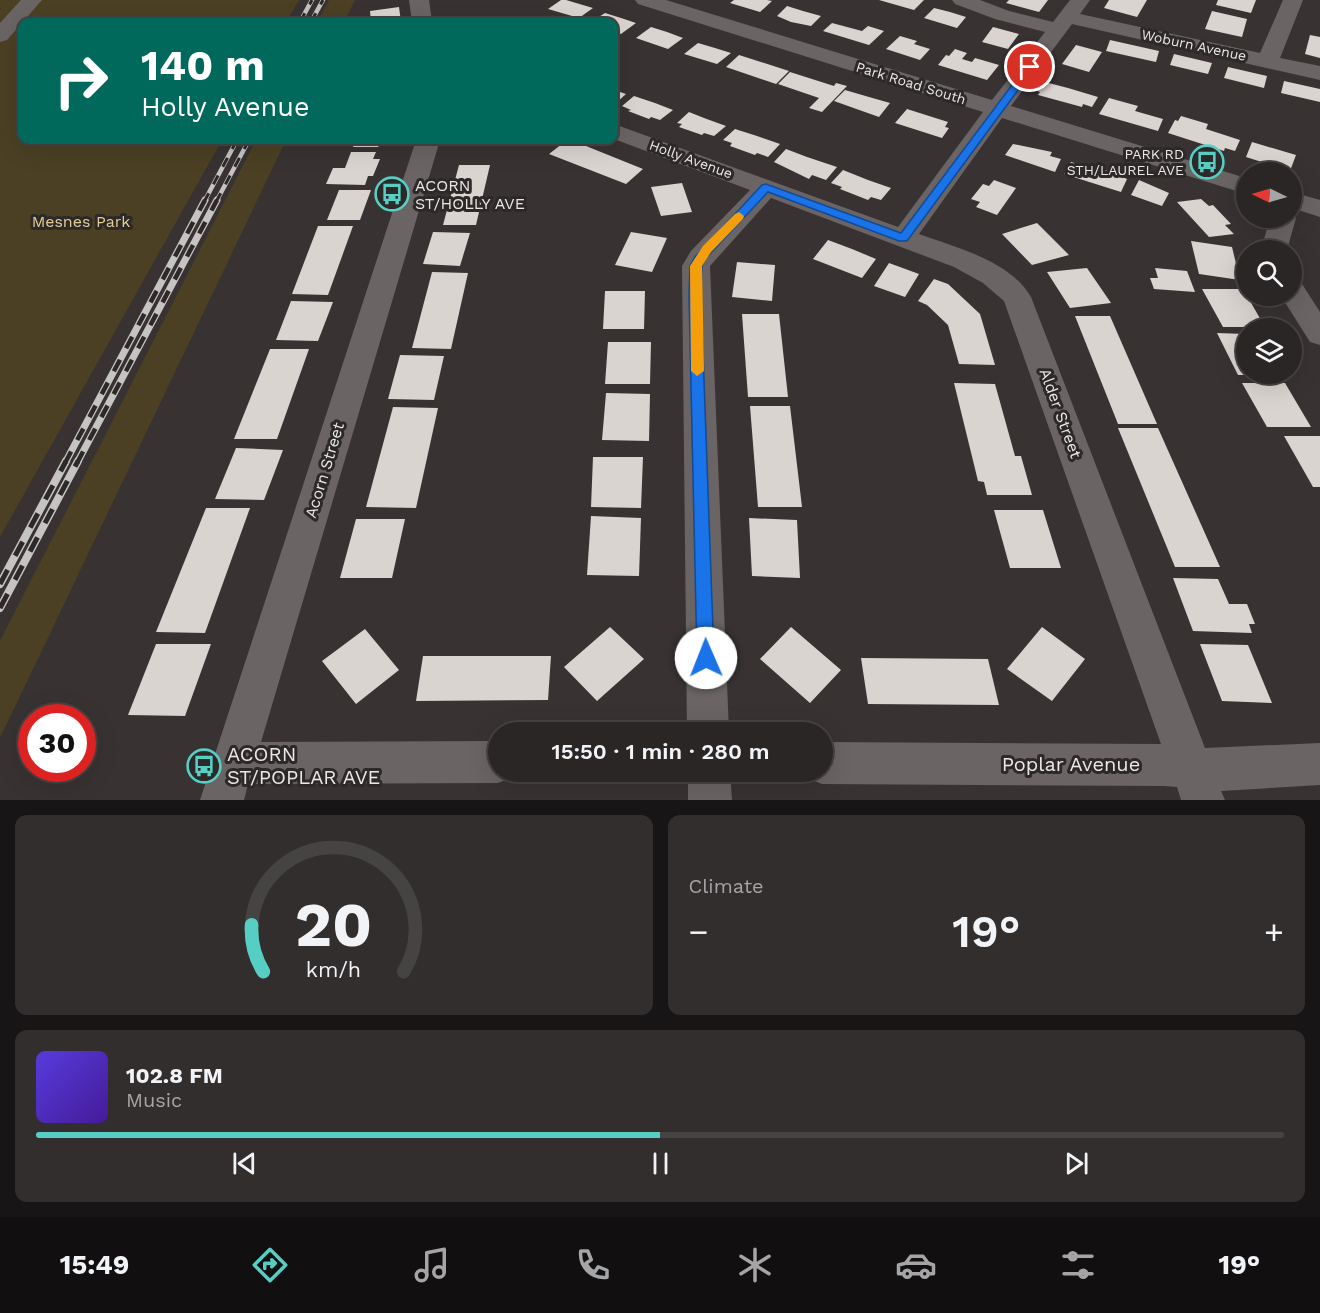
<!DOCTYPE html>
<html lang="en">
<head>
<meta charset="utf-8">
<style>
  :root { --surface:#2a2626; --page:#322e2e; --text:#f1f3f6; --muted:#a5a5a7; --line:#464343; --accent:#56cec4 }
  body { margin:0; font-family:"Work Sans",sans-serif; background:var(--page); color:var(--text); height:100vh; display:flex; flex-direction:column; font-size:22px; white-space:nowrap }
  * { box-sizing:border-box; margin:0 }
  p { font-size:20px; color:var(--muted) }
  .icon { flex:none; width:33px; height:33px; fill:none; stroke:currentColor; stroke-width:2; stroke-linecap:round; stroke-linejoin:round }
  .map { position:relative; height:800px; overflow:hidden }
  .panel { display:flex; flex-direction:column; gap:15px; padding:15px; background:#171515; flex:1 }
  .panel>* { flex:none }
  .banner { position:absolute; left:18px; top:18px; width:600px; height:126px; border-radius:12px; box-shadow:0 6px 24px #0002,0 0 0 2px var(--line); background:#00695c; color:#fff; overflow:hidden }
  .needle { width:39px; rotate:275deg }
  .tools { position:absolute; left:1236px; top:162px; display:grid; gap:12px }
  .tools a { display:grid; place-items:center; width:66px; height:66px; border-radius:50%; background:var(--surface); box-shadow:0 6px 24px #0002,0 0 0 2px var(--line); font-size:30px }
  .speed { position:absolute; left:18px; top:704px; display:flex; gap:12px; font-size:30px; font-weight:700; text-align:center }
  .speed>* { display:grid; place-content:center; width:78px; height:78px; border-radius:50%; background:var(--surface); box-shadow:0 6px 24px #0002,0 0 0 2px var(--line); line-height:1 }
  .speed .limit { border:9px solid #d22; background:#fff; color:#111 }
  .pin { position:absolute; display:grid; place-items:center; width:51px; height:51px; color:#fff; margin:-26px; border:3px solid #fff; border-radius:50%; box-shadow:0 2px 6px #0007 }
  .me { position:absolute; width:66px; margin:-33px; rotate:359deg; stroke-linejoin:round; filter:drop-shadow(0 0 4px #0008) }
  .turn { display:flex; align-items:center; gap:21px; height:126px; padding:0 24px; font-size:27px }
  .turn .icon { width:78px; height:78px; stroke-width:2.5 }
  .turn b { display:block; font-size:42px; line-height:51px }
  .big { font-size:45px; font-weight:600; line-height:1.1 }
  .panel .card { flex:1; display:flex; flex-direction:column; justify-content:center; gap:9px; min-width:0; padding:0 21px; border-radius:12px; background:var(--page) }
  .panel .dial { align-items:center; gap:0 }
  .dial svg { height:156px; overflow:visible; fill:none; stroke:var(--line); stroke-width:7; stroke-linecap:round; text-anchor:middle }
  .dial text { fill:var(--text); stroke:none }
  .song { display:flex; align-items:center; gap:18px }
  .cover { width:72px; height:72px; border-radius:9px; background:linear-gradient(135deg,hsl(250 70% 55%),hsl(260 70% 35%)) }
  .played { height:6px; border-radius:3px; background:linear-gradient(90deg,var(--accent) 50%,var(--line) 50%) }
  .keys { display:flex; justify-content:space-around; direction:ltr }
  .heat { display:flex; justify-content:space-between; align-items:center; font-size:33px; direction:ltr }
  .panel .tiles { flex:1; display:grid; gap:15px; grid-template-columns:1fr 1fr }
  .card:last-child { grid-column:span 2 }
  .trip { position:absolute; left:488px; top:722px; width:345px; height:60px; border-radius:30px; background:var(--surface); box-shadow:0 6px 24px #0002,0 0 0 2px var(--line); font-weight:600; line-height:60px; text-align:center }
  .dock { display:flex; height:96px; justify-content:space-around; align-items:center; background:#110f0f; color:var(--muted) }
  .dock .icon { width:42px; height:42px }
  .dock .selected { color:var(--accent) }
  .dock b { font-size:27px; color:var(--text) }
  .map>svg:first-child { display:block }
  .green { fill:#4b4024 }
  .building { fill:#d9d4d0 }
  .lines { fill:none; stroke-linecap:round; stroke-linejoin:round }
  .minor { fill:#6a6564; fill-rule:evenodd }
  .rail-far2-casing { stroke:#c6c3c3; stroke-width:4.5 }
  .rail-far1-casing { stroke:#c6c3c3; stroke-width:7 }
  .rail-casing { stroke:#c6c3c3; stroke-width:8 }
  .rail-far2 { stroke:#2d2928; stroke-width:3; stroke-dasharray:10; stroke-linecap:butt }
  .rail-far1 { stroke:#2d2928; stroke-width:4.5; stroke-dasharray:13; stroke-linecap:butt }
  .rail { stroke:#2d2928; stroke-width:5; stroke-dasharray:16; stroke-linecap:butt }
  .route { fill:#1a73e8; stroke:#114b97; stroke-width:1.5 }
  .slow { fill:#f59e0b }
  .labels { text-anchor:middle; stroke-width:6; stroke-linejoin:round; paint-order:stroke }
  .far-street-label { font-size:14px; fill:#eae7e7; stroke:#2d2928 }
  .far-poi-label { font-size:14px; fill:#eae7e7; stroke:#2d2928; text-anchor:end }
  .poi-label { font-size:16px; fill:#eae7e7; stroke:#2d2928; text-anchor:start }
  .park-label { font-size:16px; fill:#e4cd93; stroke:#2d2928 }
  .street-label { font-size:16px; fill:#eae7e7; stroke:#2d2928 }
  .near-poi-label { font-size:20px; fill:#eae7e7; stroke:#2d2928; text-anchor:start }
  .near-street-label { font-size:20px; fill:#eae7e7; stroke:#2d2928 }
</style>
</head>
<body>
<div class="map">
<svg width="1320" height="800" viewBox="0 0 1320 800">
  <rect width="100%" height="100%" fill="#383332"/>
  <path class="green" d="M0 0H299L286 22H22V140H222L0 537Z
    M329 0H355L344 22H317Z
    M256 140H286L0 738V641Z"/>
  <path class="building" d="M561 0H566L593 8 579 18 548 9Z
    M734 0H767L772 1 760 12 730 3Z
    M879 0H924L914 10Z
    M1009 0H1048L1039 12 1006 3Z
    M1109 0H1147L1137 17 1104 8Z
    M1218 0H1256L1251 13 1216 5Z
    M787 6 803 11 821 16 811 26 791 22 777 16Z
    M399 7 401 22H371L370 11Z
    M934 8 950 12 966 17 957 28 924 18Z
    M1212 11 1247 19 1242 37 1205 29Z
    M605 13 621 18 636 23 621 34 614 31V22H591Z
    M832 23 862 31 868 26 884 31 869 45 823 31Z
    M651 27 667 32 683 38 668 49 636 38Z
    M993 27 1019 34 1008 49 982 42Z
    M1310 35 1320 37V58L1305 54Z
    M900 36 917 41 914 44 930 49 920 60 886 49Z
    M1110 40 1159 51 1156 62 1106 51Z
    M698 43 715 48 731 53 717 64 684 54Z
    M1076 45 1102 52 1089 72 1062 64Z
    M955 49 967 53 962 59 972 62 975 58 999 65 987 80 938 65 946 55 949 56Z
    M1174 54 1212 63 1208 74 1170 65Z
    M739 55 789 71 776 84 726 67Z
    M1228 67 1267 76 1264 88 1224 78Z
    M790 72 834 86 836 83 847 86 822 112 809 108 819 98 778 84Z
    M1037 80 1068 88 1098 97 1092 107 1083 104 1082 107 1038 95 1040 92 1031 89Z
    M1284 81 1320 89V102L1281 93Z
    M614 90 626 94 615 104 614 103Z
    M845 90 869 97 890 103 879 117 834 101Z
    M634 96 655 103 673 110 660 120 651 117 649 119 628 111 631 110 622 106Z
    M1109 98 1138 106 1135 111 1163 119 1158 131 1099 114Z
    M907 109 948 122 945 127 949 128 942 138 895 123Z
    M689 112 704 118 726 126 714 136 704 133 702 135 679 127 682 124 677 123Z
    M1181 116 1208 124 1206 129 1240 140 1235 151 1225 148 1224 151 1168 133 1175 120 1178 121Z
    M735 129 757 136 780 144 768 157 757 153 755 155 730 146 732 143 723 140Z
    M356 140H382L378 147H353Z
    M567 140 586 146 643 169 626 184 549 154Z
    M1252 142 1296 155 1290 171 1246 157Z
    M1013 144 1052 152 1050 156 1061 159 1055 172 1005 155Z
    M786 149 807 157 837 167 826 180 812 175 809 179 774 162Z
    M351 152H376L373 159H380L373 176H368L365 185 326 184 333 168H345Z
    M1071 162 1088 167 1090 164 1127 179 1121 192 1064 174Z
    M459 165H490L476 225H443Z
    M843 170 868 180 891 188 881 200 871 197 868 200 840 189 842 187 831 183Z
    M994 180 1016 188 997 215 976 207 980 202 971 199 983 184 989 186Z
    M1139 180 1169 193 1162 206 1131 195Z
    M682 183 692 212 661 216 651 187Z
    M339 190H371L360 220H327Z
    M1201 199 1209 206 1213 205 1231 224 1225 225 1234 234 1209 237 1177 202Z
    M1037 223 1069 255 1032 265 1002 234Z
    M318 226H353L328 295 292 294Z
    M433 232 470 233 460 266 423 264Z
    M631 232 667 238 652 272 615 265Z
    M828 240 852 249 876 259 862 278 813 259Z
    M1191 241 1232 247 1240 280 1199 274Z
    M737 262 775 265 772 301 732 297Z
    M889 263 919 274 905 297 874 286Z
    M1087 268 1111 303 1070 308 1047 272Z
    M1155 268 1187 271 1195 292 1154 289 1150 278H1158Z
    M432 272 468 273 451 349 412 348Z
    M934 279 948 284 980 314 995 365 959 364 948 325 927 305 918 301Z
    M1202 289H1243L1265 327H1223Z
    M605 291H645L644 329H603Z
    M291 301 333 302 318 341 276 340Z
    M742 314H779L788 397H748Z
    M1075 316H1110L1157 424H1118Z
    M1217 333 1246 334V375H1238Z
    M608 342H651L650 384H605Z
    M270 349H309L277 439H234Z
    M400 355 444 356 434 400 388 399Z
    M954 383 995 384 1015 456H1021L1032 495H987L984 482 978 481Z
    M1242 383H1285L1311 427H1267Z
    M606 393 650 394 649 441 602 440Z
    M750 406H790L802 507H758Z
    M393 407 438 408 416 508 366 507Z
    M1118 428H1158L1220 567H1175Z
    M1284 436H1320V487H1313Z
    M236 448 283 450 264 500 215 499Z
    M593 457H643L641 508 591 507Z
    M206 508H250L205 633 156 632Z
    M994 510H1043L1061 568H1010Z
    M591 516 641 518 639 576 587 575Z
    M749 518 797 520 800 578 752 576Z
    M356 519H405L392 578H340Z
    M1173 578 1218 579 1229 604H1247L1255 624H1249L1252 633 1193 631Z
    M610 627 644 659 597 701 564 667Z
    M791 627 841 670 810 703 760 659Z
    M1042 627 1085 659 1052 701 1007 669Z
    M365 629 399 670 356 704 322 661Z
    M156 644H211L185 716 128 715Z
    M1200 644 1248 645 1272 703 1222 701Z
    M423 656H551L548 700 416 701Z
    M861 658 988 659 999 705 868 704Z"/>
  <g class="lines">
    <path class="minor" d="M21 0H42L7 40 0 42V23Z
      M409 0H429L432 22H412Z
      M635 0H666L992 100 1045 32 995 19 955 4 952 0H980L1009 11 1053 22 1070 0H1090L1080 14 1260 53 1283 0H1303L1280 58 1320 66V80L1072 24 1011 106 1246 178V194L1002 118 919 234C957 248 1009 260 1031 297L1205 748 1320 743V785L1221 791 1225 800H1181L1177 787 1164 786 822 784 807 778 804 771H822V742L1161 744 1004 301 983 283 954 267 771 198 710 266 729 732H687L682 266 691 251 750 190 614 139V124L898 227 983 112 638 4Z
      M416 140H440L261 742 498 741V771H515L513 777 498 783 248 784 244 800H200Z
      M1292 192 1320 200V217L1292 208Z
      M1292 212 1296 218 1287 250H1261L1270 218H1292Z
      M1292 281 1302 284 1320 312V345L1310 342 1281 296H1292Z
      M688 771H730L732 800H688Z"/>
    <defs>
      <path id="rail-far2" d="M300 22 312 0
        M311 22 323 0
        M204 202 237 140
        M216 202 249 140"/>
      <path id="rail-far1" d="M65 463 205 200
        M77 463 217 200"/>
      <path id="rail" d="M0 584 66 461
        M0 608 78 461"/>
    </defs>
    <use href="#rail-far2" class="rail-far2-casing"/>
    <use href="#rail-far1" class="rail-far1-casing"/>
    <use href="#rail" class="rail-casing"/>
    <use href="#rail-far2" class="rail-far2"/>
    <use href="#rail-far1" class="rail-far1"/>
    <use href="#rail" class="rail"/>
  </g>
  <path class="route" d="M1027 65 1035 67 907 241H899L768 192 706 258 702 266 701 296 714 658 712 664 706 666 700 664 697 658 689 296 690 266 695 257 762 185 766 184 901 233Z"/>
  <path class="slow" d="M739 212 744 216 743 219 711 252 702 266 704 371 697 376 691 371 690 266 703 246 735 214Z"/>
  <defs>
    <symbol id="bus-ring" viewBox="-11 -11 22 22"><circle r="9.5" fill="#2d2928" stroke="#56cec4" stroke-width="1.5"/><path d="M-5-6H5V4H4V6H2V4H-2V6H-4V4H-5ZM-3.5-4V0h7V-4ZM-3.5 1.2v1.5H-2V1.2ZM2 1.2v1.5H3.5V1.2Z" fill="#56cec4"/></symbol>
  </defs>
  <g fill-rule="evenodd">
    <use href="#bus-ring" x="1188" y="143" width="38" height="38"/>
    <use href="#bus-ring" x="373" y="175" width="38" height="38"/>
    <use href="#bus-ring" x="185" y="747" width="38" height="38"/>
  </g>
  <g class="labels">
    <g class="far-street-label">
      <text transform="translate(1194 45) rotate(12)" y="5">Woburn Avenue</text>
      <text transform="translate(911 83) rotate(17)" y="5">Park Road South</text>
      <text transform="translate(691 159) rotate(20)" y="5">Holly Avenue</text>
    </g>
    <g class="far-poi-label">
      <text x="1184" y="159">PARK RD<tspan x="1184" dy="16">STH/LAUREL AVE</tspan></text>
    </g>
    <g class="poi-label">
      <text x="415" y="191">ACORN<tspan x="415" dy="18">ST/HOLLY AVE</tspan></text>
    </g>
    <g class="park-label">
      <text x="81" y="227">Mesnes Park</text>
    </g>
    <g class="street-label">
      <text transform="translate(1061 413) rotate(70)" y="6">Alder Street</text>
      <text transform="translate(324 470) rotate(-73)" y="6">Acorn Street</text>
    </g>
    <g class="near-poi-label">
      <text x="227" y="761">ACORN<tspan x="227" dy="23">ST/POPLAR AVE</tspan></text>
    </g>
    <g class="near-street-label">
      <text x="1071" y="771">Poplar Avenue</text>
    </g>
  </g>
</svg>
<div class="tools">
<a><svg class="needle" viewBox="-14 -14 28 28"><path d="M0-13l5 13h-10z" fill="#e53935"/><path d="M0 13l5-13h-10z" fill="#a5a5a7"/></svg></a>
<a><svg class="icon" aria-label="search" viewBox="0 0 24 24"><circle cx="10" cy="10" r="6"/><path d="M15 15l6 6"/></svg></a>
<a><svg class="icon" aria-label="layers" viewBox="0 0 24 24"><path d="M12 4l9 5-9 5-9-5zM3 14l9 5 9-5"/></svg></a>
</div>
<div class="speed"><div class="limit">30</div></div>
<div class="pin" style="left:1030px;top:67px;background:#d93025"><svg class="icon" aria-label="arrive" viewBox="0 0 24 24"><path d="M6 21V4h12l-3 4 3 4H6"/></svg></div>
<svg class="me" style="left:706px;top:658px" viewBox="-20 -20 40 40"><circle r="19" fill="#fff"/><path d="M0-13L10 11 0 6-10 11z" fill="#1a73e8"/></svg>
<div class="trip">15:50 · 1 min · 280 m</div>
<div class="banner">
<div class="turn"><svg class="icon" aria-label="right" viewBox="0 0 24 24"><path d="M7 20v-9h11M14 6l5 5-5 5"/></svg><div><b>140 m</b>Holly Avenue</div></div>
</div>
</div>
<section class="panel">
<div class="tiles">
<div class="card dial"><svg viewBox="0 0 100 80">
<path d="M14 69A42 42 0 1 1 86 69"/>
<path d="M14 69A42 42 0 0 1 8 45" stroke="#56cec4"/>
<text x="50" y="56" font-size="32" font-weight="700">20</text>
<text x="50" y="72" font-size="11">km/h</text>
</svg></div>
<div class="card"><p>Climate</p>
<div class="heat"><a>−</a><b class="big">19°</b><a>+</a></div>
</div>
<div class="card">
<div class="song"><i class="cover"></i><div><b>102.8 FM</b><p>Music</p></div></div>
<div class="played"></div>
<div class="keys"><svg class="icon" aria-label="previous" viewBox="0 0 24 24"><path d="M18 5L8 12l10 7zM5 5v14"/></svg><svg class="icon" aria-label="pause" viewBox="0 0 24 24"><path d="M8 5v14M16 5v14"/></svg><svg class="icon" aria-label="next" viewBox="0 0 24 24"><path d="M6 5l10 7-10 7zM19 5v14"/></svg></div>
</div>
</div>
</section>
<nav class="dock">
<b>15:49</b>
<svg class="icon selected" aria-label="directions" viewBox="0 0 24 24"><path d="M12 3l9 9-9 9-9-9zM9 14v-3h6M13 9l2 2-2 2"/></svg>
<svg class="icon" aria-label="music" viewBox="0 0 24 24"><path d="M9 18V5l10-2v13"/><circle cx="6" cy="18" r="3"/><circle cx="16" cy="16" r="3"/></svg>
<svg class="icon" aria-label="phone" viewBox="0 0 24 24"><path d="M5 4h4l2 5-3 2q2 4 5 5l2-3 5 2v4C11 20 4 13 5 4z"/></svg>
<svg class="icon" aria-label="climate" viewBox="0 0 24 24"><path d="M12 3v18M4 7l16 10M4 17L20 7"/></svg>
<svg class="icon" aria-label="car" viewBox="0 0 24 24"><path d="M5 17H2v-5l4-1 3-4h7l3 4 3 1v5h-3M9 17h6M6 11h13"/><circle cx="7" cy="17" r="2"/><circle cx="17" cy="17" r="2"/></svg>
<svg class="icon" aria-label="filters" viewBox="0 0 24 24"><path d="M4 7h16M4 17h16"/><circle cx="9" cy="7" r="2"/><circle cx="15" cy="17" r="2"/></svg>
<b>19°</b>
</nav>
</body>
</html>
